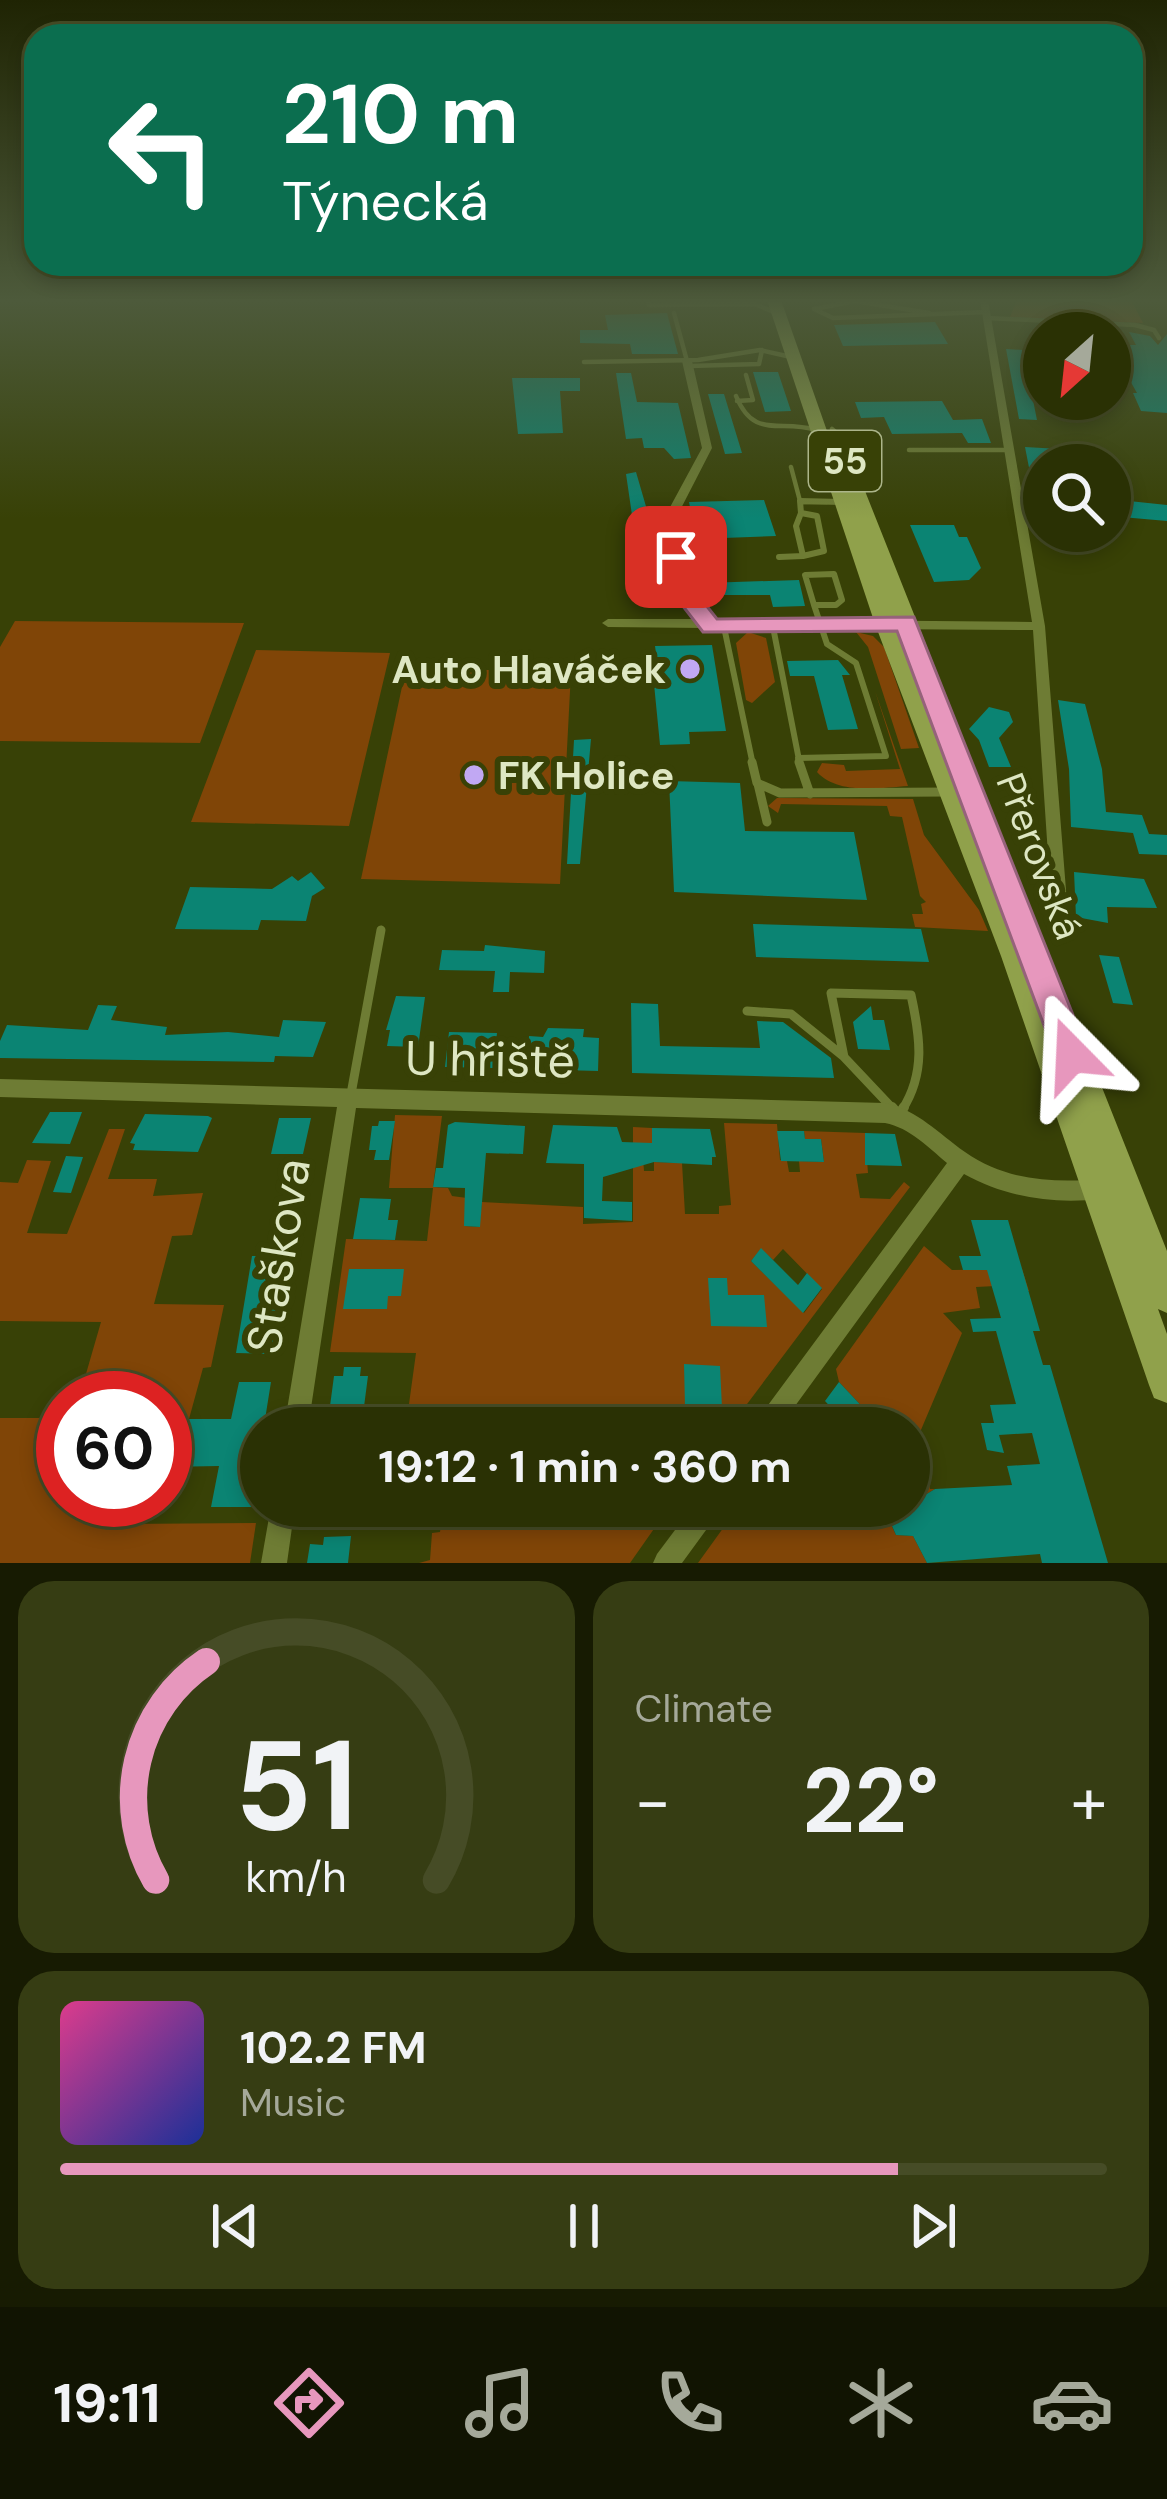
<!DOCTYPE html>
<html lang="en">
<head>
<meta charset="utf-8">
<style>
  :root { --surface:#2a3104; --page:#363d13; --text:#f1f3f6; --muted:#a5a99a; --line:#464c26; --accent:#e797bd }
  body { margin:0; font-family:"DM Sans",sans-serif; background:var(--page); color:var(--text); height:100vh; display:flex; flex-direction:column; font-size:45px; white-space:nowrap }
  * { box-sizing:border-box; margin:0 }
  p { font-size:39px; color:var(--muted) }
  .icon { flex:none; width:66px; height:66px; fill:none; stroke:currentColor; stroke-width:2; stroke-linecap:round; stroke-linejoin:round }
  .map { position:relative; height:1563px; overflow:hidden }
  .details { display:flex; flex-direction:column; gap:18px; padding:18px; background:#171b02; flex:1 }
  .details>* { flex:none }
  .guide { position:absolute; left:24px; top:24px; width:1119px; height:252px; border-radius:36px; box-shadow:0 6px 18px #0003,0 0 0 3px var(--line); background:#0b6e4f; color:#fff; overflow:hidden }
  .needle { width:78px; rotate:207deg }
  .tools { position:absolute; left:1023px; top:312px; display:grid; gap:24px }
  .tools a { display:grid; place-items:center; width:108px; height:108px; border-radius:50%; background:var(--surface); box-shadow:0 6px 18px #0003,0 0 0 3px var(--line); font-size:60px }
  .speed { position:absolute; left:36px; top:1371px; display:flex; gap:24px; font-size:60px; font-weight:700; text-align:center }
  .speed>* { display:grid; place-content:center; width:156px; height:156px; border-radius:50%; background:var(--surface); box-shadow:0 6px 18px #0003,0 0 0 3px var(--line); line-height:1 }
  .speed .limit { border:18px solid #d22; background:#fff; color:#111 }
  .pin { position:absolute; display:grid; place-items:center; width:102px; height:102px; color:#fff; margin:-51px; border-radius:24px; box-shadow:0 6px 18px #0006 }
  .me { position:absolute; width:132px; margin:-66px; rotate:339deg; stroke-linejoin:round; filter:drop-shadow(0 0 9px #0008) }
  .turn { display:flex; align-items:center; gap:42px; height:252px; padding:0 60px; font-size:54px }
  .turn .icon { width:156px; height:156px; stroke-width:2.5 }
  .turn b { display:block; font-size:84px; line-height:102px }
  .big { font-size:90px; font-weight:700; line-height:1.1 }
  .details .widget { flex:1; display:flex; flex-direction:column; justify-content:center; gap:18px; min-width:0; padding:0 42px; border-radius:36px; background:var(--page) }
  .details .dial { align-items:center; gap:0 }
  .dial svg { height:312px; overflow:visible; fill:none; stroke:var(--line); stroke-width:7; stroke-linecap:round; text-anchor:middle }
  .dial text { fill:var(--text); stroke:none }
  .song { display:flex; align-items:center; gap:36px }
  .cover { width:144px; height:144px; border-radius:18px; background:linear-gradient(135deg,hsl(330 70% 55%),hsl(230 70% 35%)) }
  .played { height:12px; border-radius:6px; background:linear-gradient(90deg,var(--accent) 80%,var(--line) 80%) }
  .keys { display:flex; justify-content:space-around; direction:ltr }
  .heat { display:flex; justify-content:space-between; align-items:center; font-size:66px; direction:ltr }
  .details .tiles { flex:1; display:grid; gap:18px; grid-template-columns:1fr 1fr }
  .widget:last-child { grid-column:span 2 }
  .trip { position:absolute; left:240px; top:1407px; width:690px; height:120px; border-radius:60px; background:var(--surface); box-shadow:0 6px 18px #0003,0 0 0 3px var(--line); font-weight:700; line-height:120px; text-align:center }
  .dock { display:flex; height:192px; justify-content:space-around; align-items:center; background:#111402; color:var(--muted) }
  .dock .icon { width:84px; height:84px }
  .dock .selected { color:var(--accent) }
  .dock b { font-size:54px; color:var(--text) }
  .map>svg:first-child { display:block }
  .green { fill:#804507; fill-rule:evenodd }
  .building { fill:#0b8473 }
  .lines { fill:none; stroke-linecap:round; stroke-linejoin:round }
  .service-far3 { stroke:#6e7c34; stroke-width:4.5 }
  .service-far2 { stroke:#6e7c34; stroke-width:6 }
  .service-far1 { stroke:#6e7c34; stroke-width:9 }
  .service { stroke:#6e7c34; stroke-width:10 }
  .minor { fill:#6e7c34; fill-rule:evenodd }
  .primary { fill:#90a14b; fill-rule:evenodd }
  .route { fill:#e797bd; stroke:#96627b; stroke-width:3 }
  .poi-dot { fill:#c1a8f3; stroke:#384106; stroke-width:4.5 }
  .labels { text-anchor:middle; stroke-width:12; stroke-linejoin:round; paint-order:stroke }
  .shield { fill:#384106; stroke:#acb58a; stroke-width:3 }
  .shield-label { font-size:36px; font-weight:bold; fill:#dee7c3 }
  .poi-label { font-size:39px; font-weight:bold; fill:#dee7c3; stroke:#384106; text-anchor:end }
  .street-label { font-size:39px; fill:#dee7c3; stroke:#384106 }
  .near-street-label { font-size:48px; fill:#dee7c3; stroke:#384106 }
</style>
</head>
<body>
<div class="map">
<svg width="1167" height="1563" viewBox="0 0 1167 1563">
  <rect width="100%" height="100%" fill="#384106"/>
  <path class="green" d="M1017 300H1131L1143 323 1010 317Z
    M15 621 244 623 200 743 0 741V647Z
    M748 632 766 638 775 682 752 703 746 700 736 643Z
    M856 632 873 636 884 647 919 748 901 749 868 647Z
    M256 650 390 653 349 826 191 822Z
    M406 668 571 672 560 884 361 879Z
    M875 691 908 786C880 788 838 795 817 772L822 763 844 765 846 771 900 769Z
    M777 798 913 799 924 835 979 910 988 931 915 927 912 914H923L921 904 926 902 920 896 902 817 890 816 887 806 781 804 778 813 768 806Z
    M395 1115 442 1116 433 1187 448 1188 452 1196 467 1198 465 1226 479 1227 482 1202 583 1207V1224L633 1222V1127L652 1128V1143L642 1144 644 1171H654V1162L682 1163 685 1214H719V1206L731 1205 724 1123 777 1124 780 1160 787 1161 789 1172H800L799 1161 824 1162 821 1139H805L804 1131 865 1133 868 1173 856 1174 860 1198 890 1199 904 1182 910 1187 729 1428H473L472 1424 417 1423 418 1405 409 1404 416 1353 330 1352 346 1239 427 1241 433 1188H389ZM761 1249 773 1260 783 1249 822 1289 804 1313 751 1261Z
    M109 1129H125L108 1179H157L153 1196 203 1193 192 1235 172 1236 154 1304 224 1305 211 1367 203 1368 189 1419 165 1421V1398H79L101 1322 0 1321V1182L18 1183 27 1160 51 1161 27 1233 67 1234Z
    M924 1246 952 1270 1022 1269 1029 1291H1017L1015 1285 976 1287 980 1308 943 1313 962 1333 915 1444 924 1451 930 1489H935L909 1504V1428H861L869 1414 839 1382 836 1369Z
    M0 1418H63V1500H125L121 1524 256 1523 250 1563H0Z
    M429 1506H670L630 1563H419L430 1560 432 1533 440 1532 443 1511H429Z
    M739 1506H906L888 1518 896 1535 913 1536 927 1563H698Z"/>
  <path class="building" d="M667 313 678 354H632L630 344 580 343V330H608L605 315Z
    M935 322 948 344 843 346 834 325Z
    M1129 332 1150 336 1158 345 1167 334V413L1141 411 1133 393H1137L1110 345H1136Z
    M1006 349 1023 350 1037 420 1019 419Z
    M753 372H778L791 411 765 412Z
    M616 373H631L637 402 678 403 691 458 674 459 664 448H644L642 438 626 439Z
    M512 378H580V391H560L563 433 518 434Z
    M708 394H724L742 453 725 454Z
    M942 401 953 420 982 419 991 443H968L962 433 892 434 884 417 861 418 855 402Z
    M1025 447 1095 451 1098 465H1044V514H1038Z
    M636 472 652 527 663 596 644 597 626 474Z
    M1110 499 1167 505V521L1110 516Z
    M764 500 776 536 696 539 689 502Z
    M910 525H954L959 537H967L981 568 969 580 934 582Z
    M799 580 805 606 773 607 770 595H708L705 583Z
    M712 645 726 731 689 732 690 744 660 745 654 684H660L655 646Z
    M838 660 850 675H842L858 729 828 730 814 676H790L787 661Z
    M1058 700 1085 704 1102 769 1106 812 1142 815 1149 834 1167 835V855L1139 854 1133 833 1071 827 1069 769Z
    M989 707 1009 712 1013 722 999 738 1011 767H989L979 740 969 729Z
    M591 739 580 864H567L574 740Z
    M669 781 740 783 745 831 854 832 867 900 674 892Z
    M311 872 325 888 312 896 306 921 261 920 258 930 175 929 190 887 272 889 292 876 298 881Z
    M1074 872 1144 879 1157 908 1107 907 1108 923 1076 917Z
    M753 924 921 929 929 962 756 957Z
    M485 945 545 951 544 973 510 972 509 992H493L495 971 439 970 442 950 484 951Z
    M1099 955 1119 957 1133 1005 1113 1003Z
    M396 996 425 997 418 1047 387 1046 390 1030H386Z
    M631 1003 658 1004 660 1046 760 1048 757 1021 783 1022 831 1058 834 1078 632 1073Z
    M98 1005 117 1006 111 1020 167 1027 165 1035 228 1032 279 1037 283 1020 326 1022 313 1057 275 1056 274 1062 0 1058V1041L7 1025 88 1030Z
    M871 1006 873 1020H884L890 1050 858 1049 853 1022Z
    M548 1028 584 1029 583 1037 599 1038 598 1071 527 1069 529 1036 543 1037Z
    M449 1032 497 1033 493 1068 445 1067Z
    M50 1112H82L70 1144 32 1143Z
    M145 1114 208 1116 212 1118 198 1152 133 1150 135 1144 130 1143Z
    M279 1118H311L303 1154H271Z
    M379 1121H395L389 1160H374L376 1150H369L372 1126H378Z
    M455 1122 525 1126 523 1154 486 1153 480 1227 464 1226 465 1188 433 1187 436 1168H443L448 1125Z
    M553 1125 617 1127 622 1142 652 1143V1128L710 1129 716 1157H712V1165L654 1162 603 1177 602 1201 632 1202V1221L584 1218V1164L546 1163Z
    M777 1131H804L805 1139H821L824 1162 781 1161Z
    M865 1133 895 1134 902 1166 865 1165Z
    M66 1156 83 1157 71 1193 53 1192Z
    M360 1198 391 1199 388 1220H398L395 1240 353 1239Z
    M971 1220H1008L1040 1331H1033L1043 1365H1050L1108 1563H1042L1040 1554 927 1563 913 1536 896 1535 888 1517 935 1489 1012 1485 1007 1466 1040 1464 1032 1433 999 1435 1004 1453 987 1450 981 1423H994L990 1405 1016 1404 996 1331 973 1332 970 1319 1001 1318 987 1270H963L959 1256H981Z
    M761 1248 798 1285 807 1273 822 1288 803 1313 751 1261Z
    M252 1256 287 1257V1264L293 1263 279 1347H270L269 1354 236 1353Z
    M349 1269H404L401 1296H388L387 1309H343Z
    M708 1278H727L728 1295H764L767 1327 711 1326Z
    M684 1364 720 1366 722 1408 685 1407Z
    M344 1367H361L360 1376H368L362 1422 328 1421 334 1376H343Z
    M239 1382H271L251 1507H211L219 1466 165 1467V1438H186L189 1419H231Z
    M839 1382 870 1415 861 1428H850L825 1401Z
    M351 1536 348 1563H307L310 1544 323 1545 324 1537Z"/>
  <g class="lines">
    <path class="service-far3" d="M648 300 649 305 755 304 778 314
      M674 313 687 361
      M929 313 855 301 814 309 833 318 986 312
      M987 318 1135 325 1154 330 1159 338
      M584 362 698 360 760 350 791 357
      M689 366 759 364 762 350
      M736 396C754 440 779 419 816 430
      M737 401 753 400 746 375
      M832 429 868 459 871 480 860 497
      M909 450H1010
      M791 467 800 501
      M800 502H827"/>
    <path class="service-far2" d="M801 513 817 516 824 551 803 556 796 526Z
      M801 513 800 501 842 502
      M779 557 803 556
      M834 574 842 600 836 605H814L805 575Z
      M724 627 753 765
      M773 627 800 765
      M798 758 886 756 856 663 827 644 814 605"/>
    <path class="service-far1" d="M752 762 757 783 780 793 948 792
      M799 762 810 794
      M758 784 767 822
      M747 1011 791 1014 843 1056
      M351 1094 381 930
      M894 1110 844 1057 831 993 911 995C920 1036 926 1073 902 1110"/>
    <path class="service" d="M892 1107 899 1115 904 1107"/>
    <path class="minor" d="M980 300H988L1045 626 1068 915 1066 920 1060 922 1054 920 1052 915 1033 630 717 628 711 631 705 628 608 627 602 623 608 619H698L678 592 662 522 702 448 682 361 687 358 692 361 712 448 674 522 690 591 712 619 1032 622Z
      M0 1079 885 1103C919 1111 938 1133 965 1152 1006 1181 1054 1183 1102 1179L1109 1182 1112 1189 1109 1196 1102 1199C1052 1204 1008 1198 964 1174L779 1428H753L757 1420 947 1163C928 1147 910 1128 885 1123L356 1108 308 1428H284L337 1107 0 1097Z
      M271 1506H295L287 1563H261Z
      M693 1506H720L717 1515 682 1563H653L657 1554Z"/>
    <path class="primary" d="M767 300H781L846 485 854 481 863 486 1167 1251V1313L1158 1309 1167 1334V1403L1154 1398 1149 1385 1001 956 875 624Z"/>
  </g>
  <linearGradient id="sky" x2="0" y2="1"><stop stop-color="#1f2403"/><stop offset="0.58" stop-color="#4d5a3b"/><stop offset="1" stop-color="#4d5a3b" stop-opacity="0"/></linearGradient>
  <rect width="1167" height="519" fill="url(#sky)"/>
  <path class="route" d="M676 550 687 557 694 590 717 619 914 617 1089 1055 1084 1067 1072 1072 1060 1067 1055 1055 897 631 703 632 672 592 665 557Z"/>
  <g class="poi-dot">
    <circle cx="690" cy="669" r="12"/>
    <circle cx="474" cy="775" r="12"/>
  </g>
  <g class="labels">
    <rect class="shield" x="809" y="431" width="72" height="60" rx="9"/>
    <g class="shield-label">
      <text x="845" y="474">55</text>
    </g>
    <g class="poi-label">
      <text x="666" y="683">Auto Hlaváček</text>
      <text x="498" y="789" text-anchor="start">FK Holice</text>
    </g>
    <g class="street-label">
      <text transform="translate(1040 856) rotate(69)" y="14">Přerovská</text>
    </g>
    <g class="near-street-label">
      <text transform="translate(490 1059) rotate(1)" y="17">U hřiště</text>
      <text transform="translate(278 1256) rotate(-81)" y="17">Staškova</text>
    </g>
  </g>
</svg>
<div class="tools">
<a><svg class="needle" viewBox="-14 -14 28 28"><path d="M0-13l5 13h-10z" fill="#e53935"/><path d="M0 13l5-13h-10z" fill="#a5a99a"/></svg></a>
<a><svg class="icon" aria-label="search" viewBox="0 0 24 24"><circle cx="10" cy="10" r="6"/><path d="M15 15l6 6"/></svg></a>
</div>
<div class="speed"><div class="limit">60</div></div>
<div class="pin" style="left:676px;top:557px;background:#d93025"><svg class="icon" aria-label="arrive" viewBox="0 0 24 24"><path d="M6 21V4h12l-3 4 3 4H6"/></svg></div>
<svg class="me" style="left:1072px;top:1055px" viewBox="-20 -20 40 40"><path d="M0-17L14 15 0 8-14 15z" fill="#e797bd" stroke="#fff" stroke-width="4"/></svg>
<div class="trip">19:12 · 1 min · 360 m</div>
<div class="guide">
<div class="turn"><svg class="icon" aria-label="left" viewBox="0 0 24 24"><path d="M17 20v-9H6M10 6l-5 5 5 5"/></svg><div><b>210 m</b>Týnecká</div></div>
</div>
</div>
<section class="details">
<div class="tiles">
<div class="widget dial"><svg viewBox="0 0 100 80">
<path d="M14 69A42 42 0 1 1 86 69"/>
<path d="M14 69A42 42 0 0 1 27 13" stroke="#e797bd"/>
<text x="50" y="56" font-size="32" font-weight="700">51</text>
<text x="50" y="72" font-size="11">km/h</text>
</svg></div>
<div class="widget"><p>Climate</p>
<div class="heat"><a>−</a><b class="big">22°</b><a>+</a></div>
</div>
<div class="widget">
<div class="song"><i class="cover"></i><div><b>102.2 FM</b><p>Music</p></div></div>
<div class="played"></div>
<div class="keys"><svg class="icon" aria-label="previous" viewBox="0 0 24 24"><path d="M18 5L8 12l10 7zM5 5v14"/></svg><svg class="icon" aria-label="pause" viewBox="0 0 24 24"><path d="M8 5v14M16 5v14"/></svg><svg class="icon" aria-label="next" viewBox="0 0 24 24"><path d="M6 5l10 7-10 7zM19 5v14"/></svg></div>
</div>
</div>
</section>
<nav class="dock">
<b>19:11</b>
<svg class="icon selected" aria-label="directions" viewBox="0 0 24 24"><path d="M12 3l9 9-9 9-9-9zM9 14v-3h6M13 9l2 2-2 2"/></svg>
<svg class="icon" aria-label="music" viewBox="0 0 24 24"><path d="M9 18V5l10-2v13"/><circle cx="6" cy="18" r="3"/><circle cx="16" cy="16" r="3"/></svg>
<svg class="icon" aria-label="phone" viewBox="0 0 24 24"><path d="M5 4h4l2 5-3 2q2 4 5 5l2-3 5 2v4C11 20 4 13 5 4z"/></svg>
<svg class="icon" aria-label="climate" viewBox="0 0 24 24"><path d="M12 3v18M4 7l16 10M4 17L20 7"/></svg>
<svg class="icon" aria-label="car" viewBox="0 0 24 24"><path d="M5 17H2v-5l4-1 3-4h7l3 4 3 1v5h-3M9 17h6M6 11h13"/><circle cx="7" cy="17" r="2"/><circle cx="17" cy="17" r="2"/></svg>
</nav>
</body>
</html>
